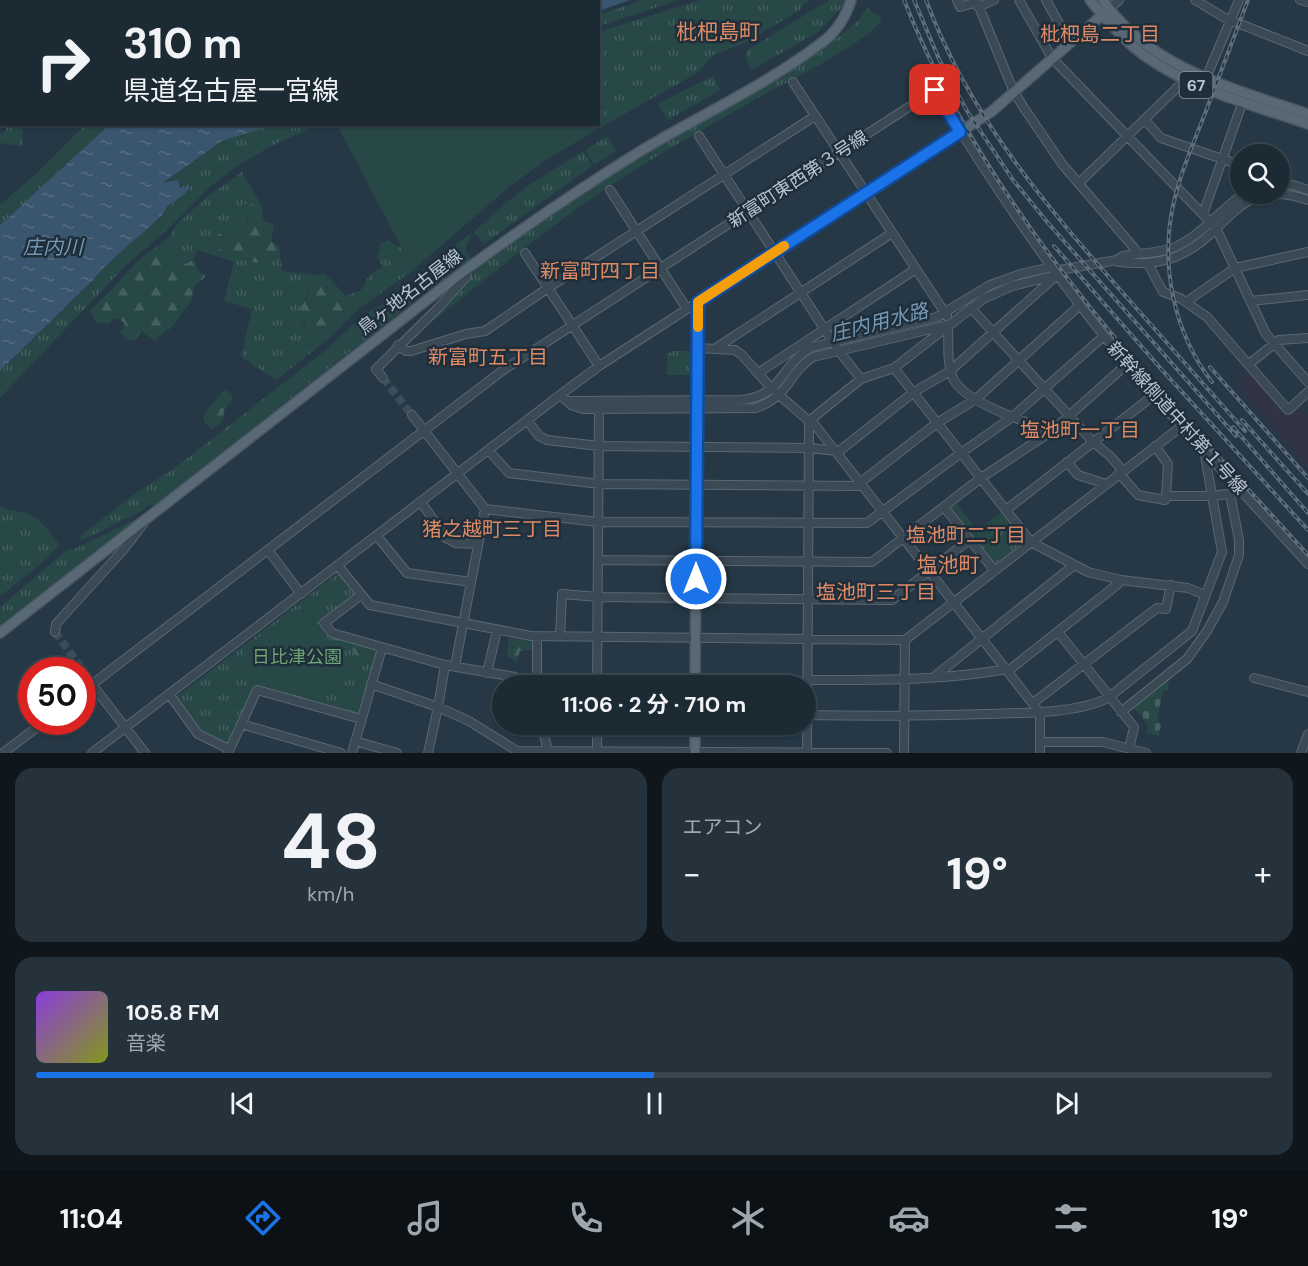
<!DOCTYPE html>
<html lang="ja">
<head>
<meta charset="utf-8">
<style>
  :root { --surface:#1c2a34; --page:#25323c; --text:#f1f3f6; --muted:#a0a7ac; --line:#3a464f; --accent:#1a73e8 }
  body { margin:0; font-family:"DM Sans","Noto Sans JP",sans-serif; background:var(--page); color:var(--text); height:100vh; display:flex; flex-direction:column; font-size:22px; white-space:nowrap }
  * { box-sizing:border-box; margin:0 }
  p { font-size:20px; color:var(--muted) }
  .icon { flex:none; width:33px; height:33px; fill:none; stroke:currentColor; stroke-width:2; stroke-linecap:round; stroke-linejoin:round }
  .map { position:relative; height:753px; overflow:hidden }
  .drawer { display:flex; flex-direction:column; gap:15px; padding:15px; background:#0f171d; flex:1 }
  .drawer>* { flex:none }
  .top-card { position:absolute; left:0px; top:0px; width:600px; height:126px; box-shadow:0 2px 4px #0004,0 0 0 2px var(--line); background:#1c2a34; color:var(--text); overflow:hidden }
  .fabs { position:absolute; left:1230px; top:144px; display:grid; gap:12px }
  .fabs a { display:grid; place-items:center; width:60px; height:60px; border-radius:50%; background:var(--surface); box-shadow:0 2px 4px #0004,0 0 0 2px var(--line); font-size:30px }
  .speed { position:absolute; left:18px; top:657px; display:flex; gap:12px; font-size:30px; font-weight:700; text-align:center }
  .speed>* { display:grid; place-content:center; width:78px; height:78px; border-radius:50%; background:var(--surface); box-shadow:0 2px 4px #0004,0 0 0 2px var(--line); line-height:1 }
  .speed .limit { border:9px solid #d22; background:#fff; color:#111 }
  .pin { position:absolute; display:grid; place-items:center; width:51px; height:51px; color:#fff; margin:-26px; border-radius:12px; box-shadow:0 3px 9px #0006 }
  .me { position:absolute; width:66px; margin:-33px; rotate:0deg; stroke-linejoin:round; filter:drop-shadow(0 0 4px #0008) }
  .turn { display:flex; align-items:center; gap:21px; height:126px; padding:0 24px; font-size:27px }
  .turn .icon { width:78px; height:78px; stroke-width:2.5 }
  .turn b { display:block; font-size:42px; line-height:51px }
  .big { font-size:45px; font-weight:700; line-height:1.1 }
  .drawer .card { flex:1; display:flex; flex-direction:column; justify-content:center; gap:9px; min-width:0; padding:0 21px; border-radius:18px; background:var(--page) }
  .drawer .dial { align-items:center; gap:0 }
  .dial b { font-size:78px; line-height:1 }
  .song { display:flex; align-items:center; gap:18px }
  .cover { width:72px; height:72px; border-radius:9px; background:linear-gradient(135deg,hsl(270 70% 55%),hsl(70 70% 35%)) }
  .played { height:6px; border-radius:3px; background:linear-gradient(90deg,var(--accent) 50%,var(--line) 50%) }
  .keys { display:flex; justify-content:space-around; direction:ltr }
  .heat { display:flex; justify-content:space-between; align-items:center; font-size:33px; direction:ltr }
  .drawer .tiles { flex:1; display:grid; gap:15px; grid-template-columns:1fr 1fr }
  .card:last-child { grid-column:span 2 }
  .trip { position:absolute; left:492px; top:675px; width:324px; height:60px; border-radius:30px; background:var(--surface); box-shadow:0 2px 4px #0004,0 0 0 2px var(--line); font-weight:700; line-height:60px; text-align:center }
  .tab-bar { display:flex; height:96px; justify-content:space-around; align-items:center; background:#0b1115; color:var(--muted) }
  .tab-bar .icon { width:42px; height:42px }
  .tab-bar .active { color:var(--accent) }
  .tab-bar b { font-size:27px; color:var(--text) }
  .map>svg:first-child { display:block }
  .medical { fill:#333346 }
  .grass { fill:url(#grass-tufts) }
  .forest { fill:url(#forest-firs) }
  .cemetery { fill:url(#cemetery-stones) }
  .garden { fill:#284747 }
  .water { fill:url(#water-ripples) }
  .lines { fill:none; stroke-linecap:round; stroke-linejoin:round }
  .stream { stroke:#39566e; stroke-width:1.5 }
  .minor-tunnel { stroke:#3c4d5a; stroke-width:8; stroke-dasharray:8 4; stroke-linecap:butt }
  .minor-casing { stroke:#596772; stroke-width:10 }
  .major-casing { stroke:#475561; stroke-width:12 }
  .minor { stroke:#3b4955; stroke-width:8 }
  .major { stroke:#596875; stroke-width:9 }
  .rail-casing { stroke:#5d6e7c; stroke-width:4 }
  .rail { stroke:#1f2e3b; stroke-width:1.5; stroke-dasharray:4.5; stroke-linecap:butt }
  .route-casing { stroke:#114b97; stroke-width:15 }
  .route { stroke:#1a73e8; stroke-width:10 }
  .slow { stroke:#f59e0b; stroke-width:10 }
  .labels { text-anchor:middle; stroke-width:5; stroke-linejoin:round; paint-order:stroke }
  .shield { fill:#1f2e3b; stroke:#8b97a2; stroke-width:1.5 }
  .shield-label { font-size:16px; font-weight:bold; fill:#b9c4ce }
  .street-label { font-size:18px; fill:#b9c4ce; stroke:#1f2e3b }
  .park-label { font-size:18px; fill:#6ea174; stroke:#1f2e3b }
  .neighbourhood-label { font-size:20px; fill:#de8a64; stroke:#1f2e3b }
  .water-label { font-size:20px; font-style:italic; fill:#7798b3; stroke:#1f2e3b }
  .quarter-label { font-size:21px; fill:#de8a64; stroke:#1f2e3b }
</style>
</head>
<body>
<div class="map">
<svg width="1308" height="753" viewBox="0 0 1308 753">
  <defs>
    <pattern id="grass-tufts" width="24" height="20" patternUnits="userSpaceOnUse" patternTransform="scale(1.5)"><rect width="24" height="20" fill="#284747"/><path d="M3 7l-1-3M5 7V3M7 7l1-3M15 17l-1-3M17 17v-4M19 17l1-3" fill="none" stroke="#456060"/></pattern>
    <pattern id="forest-firs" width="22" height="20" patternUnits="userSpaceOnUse" patternTransform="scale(1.5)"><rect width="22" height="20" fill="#284747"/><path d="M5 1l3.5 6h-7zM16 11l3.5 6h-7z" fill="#456060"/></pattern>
    <pattern id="cemetery-stones" width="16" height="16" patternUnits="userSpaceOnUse" patternTransform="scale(1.5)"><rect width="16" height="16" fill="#284747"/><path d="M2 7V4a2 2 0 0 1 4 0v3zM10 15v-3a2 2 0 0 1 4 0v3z" fill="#456060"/></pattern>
    <pattern id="water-ripples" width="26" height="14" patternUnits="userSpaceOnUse" patternTransform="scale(1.5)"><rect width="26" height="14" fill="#39566e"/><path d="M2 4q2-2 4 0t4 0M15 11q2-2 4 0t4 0" fill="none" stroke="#546d82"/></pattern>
  </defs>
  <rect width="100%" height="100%" fill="#263846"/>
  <path class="medical" d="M1250 369 1288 411 1297 404 1308 416V467L1265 419 1236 382Z"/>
  <path class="grass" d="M642 0H679L599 26V15Z
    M700 0H810L802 5 800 10 745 43 713 55 703 67 695 74 591 133 586 125 598 124 599 32Z
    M829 0H845L847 2 818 32 751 70 746 59V51Z
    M867 8 882 18C873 40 789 81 765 94 710 126 654 156 601 192 533 238 471 292 406 342L472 275 475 268C590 180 719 113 840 36L857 22Z
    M713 76 720 90 668 120 658 104Z
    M8 124 23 126 22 146 0 143V134L4 133Z
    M85 125H109L0 225V205L38 172Z
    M260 125H318L271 146 237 166 211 186 165 232 129 262 0 398V372L93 280 105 266 164 214 166 209 189 189 181 188 178 180 162 185 228 137Z
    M607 136 616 151 594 165 585 150Z
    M583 151 592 166 484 244 474 232 507 202 525 188Z
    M242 172 262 206 248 204 247 222 235 243H228L224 236 218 248 229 252 232 258 243 260 280 253 282 271 314 275 309 284 302 322 307 330 321 336 327 340 276 380 241 357 252 309 224 301 234 262 198 250C193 261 188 263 177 264L167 251 159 247 131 267 171 235 176 225 208 196Z
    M471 233 465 251 472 259 469 262 418 279V275Z
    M388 240 402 249 412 271 360 308 357 299 346 296 361 290 369 276 383 266 377 257 381 243Z
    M457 271 433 286 155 505 147 506 142 511 81 541 80 536 136 493 172 470 322 353 364 315 395 297Z
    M673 351H692V375H667V354Z
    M955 502 977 530 1002 512 1024 541 995 565H992L949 510V507Z
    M0 506C12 513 22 510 33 516 43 522 52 536 60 545L41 564 0 596Z
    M144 515 0 626V607L68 549H74Z
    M338 573 354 594 319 621 331 636 378 649 360 714 358 716 256 687 228 746 200 732 175 699 176 697Z"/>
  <path class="forest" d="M242 203 262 206 263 221 271 223 274 226 271 241 279 246 280 253 266 257 257 263 232 258C225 245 215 253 216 234H221L228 243H234V230L247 222 249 218 243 214Z
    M164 246 177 264 188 263 194 258 198 272 204 274 205 277 194 286 191 302 169 330H166L155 341 141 331 135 340H128L120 333 125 324 120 319H114L108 324 96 322 90 310C98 302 107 295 114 287 128 272 143 250 164 246Z
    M325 274 346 296 357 299 360 308 327 340 315 333 307 335 305 324 299 317 302 301 304 299 307 300 309 285 314 275Z
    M227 390 232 395 233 399 224 411 223 421 212 429 205 422 203 416 222 392Z
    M335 637 375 650 374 658 358 660 354 651C344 646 339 651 333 638Z
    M509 638 532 642 533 650 520 651 516 664 514 659 507 656Z"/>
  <path class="cemetery" d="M1166 678 1169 682 1167 691 1163 690 1157 721 1161 724 1159 736 1146 733 1148 725 1132 706Z"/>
  <path class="garden" d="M586 125 591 133 543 162 508 188 412 271 399 243 337 125Z
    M301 609 309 612 345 663 346 668C321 692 284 702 258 674 251 667 245 660 244 650L246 647 295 610Z"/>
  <path class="water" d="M348 0H630L599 11 598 2 345 1Z
    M109 125H272L222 141 163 183 178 180 180 188 189 186V189C183 196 174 201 167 207 165 210 164 213 162 215 140 237 113 256 93 280L0 371V225Z"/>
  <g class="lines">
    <path class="stream" d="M1280 188 1294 190 1308 194
      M1244 198 1250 194
      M1188 244 1197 238
      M949 316 965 304
      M869 337 946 319
      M777 389 793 369
      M630 404H692
      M746 404 756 402 772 395"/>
    <path class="minor-tunnel" d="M383 378 412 415
      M55 632 91 681"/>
    <defs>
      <path id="minor" d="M957 0 960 7 977 2 1014 92 1024 108 1062 164 1135 249 1137 254 1123 256 1117 260
        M1019 0 1052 58 1216 228 1266 334 1308 382
        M1046 0 1070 43
        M1195 0 1225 18 1308 51
        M1300 0 1308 2
        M978 7 994 0
        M1109 9 1119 0
        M1206 78 1239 0
        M793 82 947 316
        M1145 120 1161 138 1240 165
        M699 136 838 350 861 379
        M1079 183 1185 80
        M1280 184 1293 185 1308 190
        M610 190 687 309
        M1203 214 1243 101
        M525 253 599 366
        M1137 254C1150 253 1163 252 1175 247 1201 236 1220 210 1243 194
        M1148 264 1163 292 1180 298 1207 317 1288 410 1308 392
        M1054 271 1117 260 1119 262C1139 264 1156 264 1175 257 1231 235 1234 175 1308 200
        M1250 301 1308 295
        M1186 302 1235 268 1308 252
        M971 308 1093 442 1110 456 1123 471
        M948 325C949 342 946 365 954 380 966 403 1028 423 1052 431L1127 364
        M398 345 406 351H411L466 334 485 331 548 288 815 116
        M698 348 735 350 742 355 772 389 809 421 807 753
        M716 348 892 233
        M1249 364 1279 340 1308 338
        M894 368 1031 542 1088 572 1121 580 1188 588 1205 595
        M758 373 916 269
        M383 378 376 369 438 308 467 276 464 271
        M560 395 567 401 741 400C784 396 780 364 812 347L937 317 990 285 1021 274 1051 267
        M567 401 571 405 583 409 756 408C791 395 787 374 813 357L948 325
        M412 415 485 509 598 522 867 523 961 453 1011 418 1104 336
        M527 420 539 436 547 440 599 446 809 448 837 451
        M811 420 1040 713V753
        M809 421 861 379 894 368 983 299 1012 286 1057 275
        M1155 446 1168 464 1166 496
        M488 450 509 473 599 484 863 486
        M838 452 914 392 950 371 1056 276
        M1067 462 1078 475 1106 484
        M1119 473 1138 495 1165 500 1166 496H1212L1234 493
        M861 482 937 423 976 399 1080 305
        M421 502 446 538 456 543 478 544
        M944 507 994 570
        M1006 510 1154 395
        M377 536 407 573 471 582
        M268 550 301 594
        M598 560 872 562 981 478 1052 431
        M338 566 370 605 531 636 905 640 1182 426
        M361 595 324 623 332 633 445 665 515 677
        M55 632 56 624 124 549 144 523
        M1058 632 1134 727 1129 749
        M537 636V686
        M560 637 562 594 598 597 892 600 969 540
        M455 666 485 509
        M1008 671 1118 584 1121 580
        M487 673 497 630
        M934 677 1073 566
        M597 678 695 679
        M1254 678 1308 692
        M537 680H597
        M808 680C874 680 941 681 1007 669
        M91 683 145 753
        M371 684 438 707 469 721 517 751 887 753
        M597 686 599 408
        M82 692 502 371 935 90C986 174 1043 260 1105 337 1168 416 1240 488 1308 564
        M169 694 198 734 229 749
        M1033 703 1157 608 1166 609 1171 585
        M1121 712 1187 659 1207 631 1223 602 1239 555V540L1230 494
        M807 715C866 716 924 716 983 714 1016 713 1081 714 1109 697L1192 631 1222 552 1204 450
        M241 724 341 753
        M542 724 548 753
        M355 741 397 753
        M1040 742H1103L1146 753
        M3 753 44 722
        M92 753 560 395 599 366 698 302
        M228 753 257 690 361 719
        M352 753 382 648
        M428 753 438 707 445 665
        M597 753V724
        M904 753 905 640
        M1301 753 1308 734"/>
      <path id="major" d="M1090 0C1106 20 1124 41 1145 56 1193 90 1253 105 1308 124
        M1103 0C1149 68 1234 89 1308 114
        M0 633 464 271C521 229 579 189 639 152 699 116 764 86 820 44 835 34 846 17 851 0
        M695 686 698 302 991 112 1109 9
        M695 753V724"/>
    </defs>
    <use href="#minor" class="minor-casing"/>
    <use href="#major" class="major-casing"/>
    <use href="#minor" class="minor"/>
    <use href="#major" class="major"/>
    <defs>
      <path id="rail" d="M904 0C989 216 1155 386 1308 555
        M914 0 939 59 967 111 1013 180 1048 223 1236 436
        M926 0C969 115 1042 201 1122 292 1163 338 1204 385 1245 431
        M1054 246 1162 370 1308 530
        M1210 367 1308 478
        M1212 382C1174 333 1160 266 1173 206 1180 173 1194 142 1206 111 1220 74 1234 37 1248 0
        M1242 420 1308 494
        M1233 427 1308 513"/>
    </defs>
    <use href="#rail" class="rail-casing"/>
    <use href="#rail" class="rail"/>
  </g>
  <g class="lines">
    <defs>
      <path id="route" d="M696 579 698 302 960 132 935 90"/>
    </defs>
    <use href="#route" class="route-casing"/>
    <use href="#route" class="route"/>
    <path class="slow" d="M698 327V302L784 246"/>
  </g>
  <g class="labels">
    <rect class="shield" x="1179.5" y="72" width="33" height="26" rx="4.5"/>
    <g class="shield-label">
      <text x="1196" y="91">67</text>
    </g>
    <g class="street-label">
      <text transform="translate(798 179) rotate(-33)" y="6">新富町東西第３号線</text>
      <text transform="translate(410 292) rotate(-38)" y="6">鳥ヶ地名古屋線</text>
      <text transform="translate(1177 418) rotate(48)" y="6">新幹線側道中村第１号線</text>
    </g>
    <g class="park-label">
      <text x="297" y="663">日比津公園</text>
    </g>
    <g class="neighbourhood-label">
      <text x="1100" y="41">枇杷島二丁目</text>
      <text x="600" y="278">新富町四丁目</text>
      <text x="488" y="364">新富町五丁目</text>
      <text x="1080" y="437">塩池町一丁目</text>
      <text x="492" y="536">猪之越町三丁目</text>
      <text x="966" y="542">塩池町二丁目</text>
      <text x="876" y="599">塩池町三丁目</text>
    </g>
    <g class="water-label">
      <text x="53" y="254">庄内川</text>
      <text transform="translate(879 322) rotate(-14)" y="7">庄内用水路</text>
    </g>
    <g class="quarter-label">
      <text x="718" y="39">枇杷島町</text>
      <text x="948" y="572">塩池町</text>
    </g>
  </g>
</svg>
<div class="fabs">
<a><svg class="icon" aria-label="search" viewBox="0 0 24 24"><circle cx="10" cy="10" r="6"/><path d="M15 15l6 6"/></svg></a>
</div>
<div class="speed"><div class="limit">50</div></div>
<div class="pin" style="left:935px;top:90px;background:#d93025"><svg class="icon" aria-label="arrive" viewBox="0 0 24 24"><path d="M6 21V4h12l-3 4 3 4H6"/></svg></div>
<svg class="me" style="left:696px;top:579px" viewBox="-20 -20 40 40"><circle r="17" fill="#1a73e8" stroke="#fff" stroke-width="3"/><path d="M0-11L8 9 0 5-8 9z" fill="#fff"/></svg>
<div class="trip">11:06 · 2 分 · 710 m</div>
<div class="top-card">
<div class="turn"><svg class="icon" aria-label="right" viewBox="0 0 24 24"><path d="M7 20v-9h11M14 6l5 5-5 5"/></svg><div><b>310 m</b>県道名古屋一宮線</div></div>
</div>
</div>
<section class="drawer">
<div class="tiles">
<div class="card dial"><b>48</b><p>km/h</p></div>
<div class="card"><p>エアコン</p>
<div class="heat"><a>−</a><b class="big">19°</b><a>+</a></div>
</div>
<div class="card">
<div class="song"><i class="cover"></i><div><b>105.8 FM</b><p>音楽</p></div></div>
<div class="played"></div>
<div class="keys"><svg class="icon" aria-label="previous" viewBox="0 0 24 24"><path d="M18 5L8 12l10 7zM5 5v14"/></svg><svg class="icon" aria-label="pause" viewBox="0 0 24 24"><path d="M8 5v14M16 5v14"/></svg><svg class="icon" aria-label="next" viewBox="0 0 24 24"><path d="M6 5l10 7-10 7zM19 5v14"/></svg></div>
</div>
</div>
</section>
<nav class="tab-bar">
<b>11:04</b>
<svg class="icon active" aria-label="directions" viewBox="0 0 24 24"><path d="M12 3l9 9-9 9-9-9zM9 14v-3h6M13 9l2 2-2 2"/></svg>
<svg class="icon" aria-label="music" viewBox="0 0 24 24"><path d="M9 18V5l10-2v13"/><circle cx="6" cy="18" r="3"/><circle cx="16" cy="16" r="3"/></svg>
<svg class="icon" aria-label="phone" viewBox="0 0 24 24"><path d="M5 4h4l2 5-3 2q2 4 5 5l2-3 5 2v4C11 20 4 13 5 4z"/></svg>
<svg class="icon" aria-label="climate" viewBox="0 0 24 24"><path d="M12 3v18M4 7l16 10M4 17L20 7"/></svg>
<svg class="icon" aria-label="car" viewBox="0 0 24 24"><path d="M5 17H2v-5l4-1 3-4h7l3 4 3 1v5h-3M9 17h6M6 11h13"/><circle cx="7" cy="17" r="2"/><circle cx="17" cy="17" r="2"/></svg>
<svg class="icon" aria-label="filters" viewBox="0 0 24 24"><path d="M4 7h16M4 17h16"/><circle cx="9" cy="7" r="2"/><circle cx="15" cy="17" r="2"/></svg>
<b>19°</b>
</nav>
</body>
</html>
